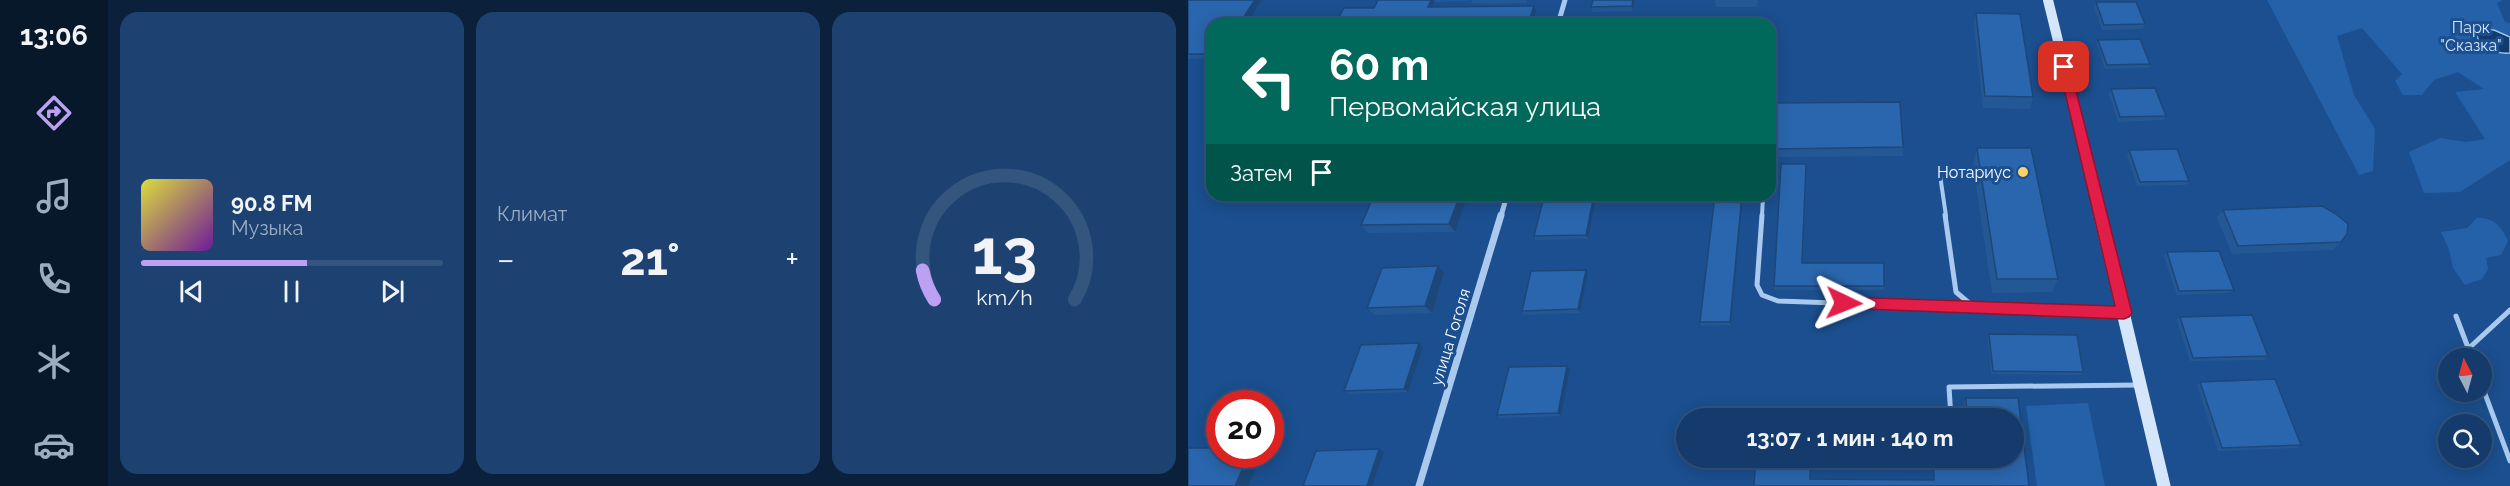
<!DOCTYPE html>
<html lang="ru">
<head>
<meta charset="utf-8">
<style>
  :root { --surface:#143b6b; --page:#1d4271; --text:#f1f3f6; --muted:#9dadc1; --line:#33557e; --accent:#bca0f2 }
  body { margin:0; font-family:Raleway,sans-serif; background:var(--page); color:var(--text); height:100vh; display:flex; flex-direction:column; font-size:22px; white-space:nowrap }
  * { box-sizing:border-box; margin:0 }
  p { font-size:20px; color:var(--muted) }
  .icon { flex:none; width:33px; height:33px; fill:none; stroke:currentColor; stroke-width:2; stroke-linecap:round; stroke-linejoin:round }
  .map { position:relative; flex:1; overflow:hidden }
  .drawer { display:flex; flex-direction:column; gap:12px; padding:12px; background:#0b203b; width:1080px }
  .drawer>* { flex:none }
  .top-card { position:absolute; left:18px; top:18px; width:570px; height:183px; border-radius:18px; box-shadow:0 3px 15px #0003,0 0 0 2px var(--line); background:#00695c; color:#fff; overflow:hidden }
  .needle { width:39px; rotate:354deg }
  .controls { position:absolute; left:1250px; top:348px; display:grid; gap:12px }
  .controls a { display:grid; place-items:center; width:54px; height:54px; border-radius:50%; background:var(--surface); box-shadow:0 3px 15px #0003,0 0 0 2px var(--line); font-size:30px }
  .speed { position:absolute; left:18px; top:390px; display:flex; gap:12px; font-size:30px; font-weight:700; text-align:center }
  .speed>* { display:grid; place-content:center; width:78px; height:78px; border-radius:50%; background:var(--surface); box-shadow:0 3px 15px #0003,0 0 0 2px var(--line); line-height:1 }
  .speed .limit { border:9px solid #d22; background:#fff; color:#111 }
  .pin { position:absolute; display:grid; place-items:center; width:51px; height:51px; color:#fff; margin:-26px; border-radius:12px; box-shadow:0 3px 9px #0006 }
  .me { position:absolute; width:66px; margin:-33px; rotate:92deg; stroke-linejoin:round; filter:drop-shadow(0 0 4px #0008) }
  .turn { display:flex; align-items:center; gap:21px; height:126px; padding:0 24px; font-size:27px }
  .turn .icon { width:78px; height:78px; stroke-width:2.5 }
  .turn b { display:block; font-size:42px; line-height:51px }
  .then { display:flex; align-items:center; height:57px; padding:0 24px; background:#0003; gap:12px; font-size:22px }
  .big { font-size:45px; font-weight:700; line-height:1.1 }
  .drawer .tile { flex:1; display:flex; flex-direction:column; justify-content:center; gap:9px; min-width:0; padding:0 21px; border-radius:18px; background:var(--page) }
  .drawer .dial { align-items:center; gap:0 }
  .dial svg { height:156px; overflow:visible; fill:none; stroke:var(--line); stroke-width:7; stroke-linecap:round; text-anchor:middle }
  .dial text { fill:var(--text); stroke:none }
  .song { display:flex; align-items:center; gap:18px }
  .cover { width:72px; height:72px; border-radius:9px; background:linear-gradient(135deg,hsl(60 70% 55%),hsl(280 70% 35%)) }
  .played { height:6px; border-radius:3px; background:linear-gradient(90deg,var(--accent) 55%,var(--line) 55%) }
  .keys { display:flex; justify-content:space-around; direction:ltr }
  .heat { display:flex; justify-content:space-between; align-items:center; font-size:33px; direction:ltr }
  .drawer .tiles { flex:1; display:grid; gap:12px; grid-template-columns:repeat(3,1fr) }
  .trip { position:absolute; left:488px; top:408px; width:348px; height:60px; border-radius:30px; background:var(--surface); box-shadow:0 3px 15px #0003,0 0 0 2px var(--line); font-weight:700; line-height:60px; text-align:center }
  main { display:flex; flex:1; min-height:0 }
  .menu { display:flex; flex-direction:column; width:108px; justify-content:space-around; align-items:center; background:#08182b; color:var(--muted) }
  .menu .icon { width:42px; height:42px }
  .menu .selected { color:var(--accent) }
  .menu b { font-size:27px; color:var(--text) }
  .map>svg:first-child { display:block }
  .green { fill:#2461a8 }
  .water { fill:#123a6d; stroke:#9cc4f0; stroke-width:1.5 }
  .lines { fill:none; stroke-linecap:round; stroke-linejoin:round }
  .service-far1 { stroke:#a9c9ee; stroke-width:4 }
  .service { stroke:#a9c9ee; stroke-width:5 }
  .minor-far1 { stroke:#a9c9ee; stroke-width:5 }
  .minor { stroke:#a9c9ee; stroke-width:7 }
  .secondary-far1 { stroke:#d6e6fa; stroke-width:10 }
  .secondary { stroke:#d6e6fa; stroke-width:13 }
  .wall { fill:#245895 }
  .shaded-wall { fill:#1d4779 }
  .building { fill:#2a66ad; stroke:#1d4779; stroke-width:1.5 }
  .route { fill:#e11d48; stroke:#92132f; stroke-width:1.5 }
  .poi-dot { fill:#ffd166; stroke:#1b4f8f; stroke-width:2 }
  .labels { text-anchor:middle; stroke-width:6; stroke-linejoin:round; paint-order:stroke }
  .park-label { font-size:16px; fill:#cfe3fa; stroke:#1b4f8f }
  .poi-label { font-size:16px; fill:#fff; stroke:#1b4f8f; text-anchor:end }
  .street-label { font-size:16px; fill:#fff; stroke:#1b4f8f }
</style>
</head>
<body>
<main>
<nav class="menu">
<b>13:06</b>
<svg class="icon selected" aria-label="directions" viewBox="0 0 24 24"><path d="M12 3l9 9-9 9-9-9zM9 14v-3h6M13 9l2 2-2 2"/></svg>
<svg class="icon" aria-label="music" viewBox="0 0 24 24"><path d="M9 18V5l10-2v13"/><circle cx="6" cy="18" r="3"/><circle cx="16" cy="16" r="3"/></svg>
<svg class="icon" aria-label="phone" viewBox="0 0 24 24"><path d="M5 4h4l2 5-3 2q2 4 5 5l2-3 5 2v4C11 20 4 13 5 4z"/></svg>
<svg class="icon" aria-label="climate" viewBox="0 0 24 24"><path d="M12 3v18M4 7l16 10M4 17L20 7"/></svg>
<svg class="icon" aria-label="car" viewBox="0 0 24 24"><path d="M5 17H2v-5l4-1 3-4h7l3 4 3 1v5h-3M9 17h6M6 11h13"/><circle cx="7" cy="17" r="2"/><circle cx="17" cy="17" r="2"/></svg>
</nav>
<section class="drawer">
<div class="tiles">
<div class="tile">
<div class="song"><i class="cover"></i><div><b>90.8 FM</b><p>Музыка</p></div></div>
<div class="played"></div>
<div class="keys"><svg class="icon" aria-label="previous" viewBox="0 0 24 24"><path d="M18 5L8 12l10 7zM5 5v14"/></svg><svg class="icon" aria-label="pause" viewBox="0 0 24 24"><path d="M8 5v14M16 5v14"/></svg><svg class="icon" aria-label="next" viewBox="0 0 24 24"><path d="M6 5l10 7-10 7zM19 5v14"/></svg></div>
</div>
<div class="tile"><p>Климат</p>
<div class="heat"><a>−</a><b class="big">21°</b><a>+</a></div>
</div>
<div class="tile dial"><svg viewBox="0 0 100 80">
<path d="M14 69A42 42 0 1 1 86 69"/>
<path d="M14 69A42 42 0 0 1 8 54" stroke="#bca0f2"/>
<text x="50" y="56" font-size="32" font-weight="700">13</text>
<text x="50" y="72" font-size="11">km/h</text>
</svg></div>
</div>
</section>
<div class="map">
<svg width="1322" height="486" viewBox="0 0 1322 486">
  <rect width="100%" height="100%" fill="#1b4f8f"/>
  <path class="green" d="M1079 0H1315L1309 3 1317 22 1322 23V160L1272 192 1236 193 1221 152 1252 138 1278 142 1297 139 1267 92 1296 89 1270 72 1246 80 1234 95H1215L1207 81 1214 74 1174 28 1149 36 1166 95 1187 129 1185 171 1171 175Z
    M1289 218C1307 218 1313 226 1320 241L1313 255 1298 258 1300 269 1294 279 1277 285 1265 268 1261 249 1253 232 1279 228Z
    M900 403 917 486H849L838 406Z"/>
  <path class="water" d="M1295 30H1306L1322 37V53C1309 54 1291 49 1289 35Z"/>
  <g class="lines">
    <path class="service-far1" d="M751 168 758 216
      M574 216 575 195"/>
    <path class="service" d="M574 215 569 285 574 295 590 301 934 313
      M757 215 768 292 787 308
      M1268 316 1284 358
      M1280 349 1322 310
      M1293 383 1322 461
      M763 418 761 387 952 385"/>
    <path class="minor-far1" d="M370 24 377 0
      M313 216 319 195"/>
    <path class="minor" d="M231 486 313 215"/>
    <path class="secondary-far1" d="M860 0 913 216"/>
    <path class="secondary" d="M912 215 976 486"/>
  </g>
  <path class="wall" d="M0 0 24 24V58L0 59Z
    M190 0H280L279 1 247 2 244 7 348 11 344 24H147L186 8Z
    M283 0H339L338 3 285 4Z
    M405 0H447L445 11 404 12 403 7Z
    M527 0H570L569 7H528Z
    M908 2 957 24 955 29 914 30 906 7Z
    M788 13 845 97 842 109 795 108 786 25Z
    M910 40 962 64 960 68 917 69 909 44Z
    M923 89 978 116 975 120 930 122 921 94Z
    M582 103 715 147V156L582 157Z
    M789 148 870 279 864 292 804 293 785 164Z
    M941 150 1001 181 998 185 949 186 939 155Z
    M618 168 615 263 696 286V290H587L586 286Z
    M186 195H280L267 232 180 233 173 225Z
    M527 195H555L543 325 513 326 512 322Z
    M407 204 400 239 348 240 346 236Z
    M1035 210 1153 242 1145 250 1044 254 1029 218Z
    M979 252 1046 290 1042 293 989 295 976 256Z
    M398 270 400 273 392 313 336 315 334 311Z
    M256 273 244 313 187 315 179 308Z
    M992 317 1080 356 1076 360 1002 361 989 321Z
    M801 334 895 372 893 375 803 374 800 338Z
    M235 347 220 392 161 394 156 391Z
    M382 369 373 416 312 418 309 415Z
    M1012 382 1113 445 1108 448 1030 451 1009 385Z
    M778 398H830L841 486H566L568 458H624L623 479 745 480 744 458H825V418H777L776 403Z"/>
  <path class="shaded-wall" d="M67 0H74L58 24H51Z
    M243 0H246L247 2 242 12 240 7Z
    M445 0H447L445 11 444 6Z
    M346 6 348 11 344 24H340Z
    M272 195H280L267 232 261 224Z
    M554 195H555L543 325 542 322Z
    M405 200 407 204 400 239 398 235Z
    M250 266 256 273 244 313 237 306Z
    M398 270 400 273 392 313 390 309Z
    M231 343 235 347 220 392 216 389Z
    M379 366 382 369 373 416 370 413Z
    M191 449 196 452 184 486H179Z
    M61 454H74L60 486H47Z"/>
  <path class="building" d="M0 0H67L51 24H24V54H0Z
    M190 0H243L240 7 346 6 340 24H147L156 8H186Z
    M405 0H445L444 6 403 7Z
    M908 2H948L957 24 916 25Z
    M788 13 832 14 845 97 797 96Z
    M952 39 962 64 919 65 910 40Z
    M967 88 978 116 932 117 923 89Z
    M712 102 715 147 582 149V103Z
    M789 148H843L870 279H809Z
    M989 149 1001 181 952 182 941 150Z
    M593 164H618L614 263H696V286H586Z
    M186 195H272L261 224 173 225Z
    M527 195H554L542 322H512Z
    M405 200 398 235 346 236 355 201Z
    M1134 206 1148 214 1160 224 1159 234 1153 242 1050 246 1035 210Z
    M1031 251 1046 290 991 291 979 252Z
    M250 266 237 306 179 308 194 268Z
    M398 270 390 309 334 311 343 271Z
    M1064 315 1080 356 1005 358 992 317Z
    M801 334 889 335 895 372 805 371Z
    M231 343 216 389 156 391 173 345Z
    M379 366 370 413 309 415 321 367Z
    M1087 379 1113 445 1034 448 1012 382Z
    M778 398H830L841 486H566L568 458H623L622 479 746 480 745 458H825V418H779Z
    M0 448H32V454H61L47 486H0Z
    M191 449 179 486H115L128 451Z"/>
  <path class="route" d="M876 63 882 67 944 313 941 317 936 319 651 308 649 303 651 299 656 297 927 306 871 67Z"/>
  <circle class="poi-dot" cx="835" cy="172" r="6"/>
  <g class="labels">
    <g class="park-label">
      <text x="1283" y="33">Парк<tspan x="1283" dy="18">"Сказка"</tspan></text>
    </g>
    <g class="poi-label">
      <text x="823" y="178">Нотариус</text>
    </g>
    <g class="street-label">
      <text transform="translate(262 337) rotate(-73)" y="6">улица Гоголя</text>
    </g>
  </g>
</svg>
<div class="controls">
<a><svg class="needle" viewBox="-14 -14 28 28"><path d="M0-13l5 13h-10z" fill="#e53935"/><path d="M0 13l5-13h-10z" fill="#9dadc1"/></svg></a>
<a><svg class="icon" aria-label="search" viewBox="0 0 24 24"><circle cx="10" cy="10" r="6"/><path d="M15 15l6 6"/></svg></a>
</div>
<div class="speed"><div class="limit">20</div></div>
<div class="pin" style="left:876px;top:67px;background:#d93025"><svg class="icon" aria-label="arrive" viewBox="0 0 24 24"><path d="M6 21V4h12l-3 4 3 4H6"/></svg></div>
<svg class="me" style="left:656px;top:303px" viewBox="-20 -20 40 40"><path d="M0-17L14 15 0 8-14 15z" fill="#e11d48" stroke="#fff" stroke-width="4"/></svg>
<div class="trip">13:07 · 1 мин · 140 m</div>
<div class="top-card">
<div class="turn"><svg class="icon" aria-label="left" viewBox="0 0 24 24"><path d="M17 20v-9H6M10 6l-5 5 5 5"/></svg><div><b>60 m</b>Первомайская улица</div></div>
<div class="then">Затем<svg class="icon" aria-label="arrive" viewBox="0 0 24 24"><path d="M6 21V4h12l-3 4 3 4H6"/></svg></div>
</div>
</div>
</main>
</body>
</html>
